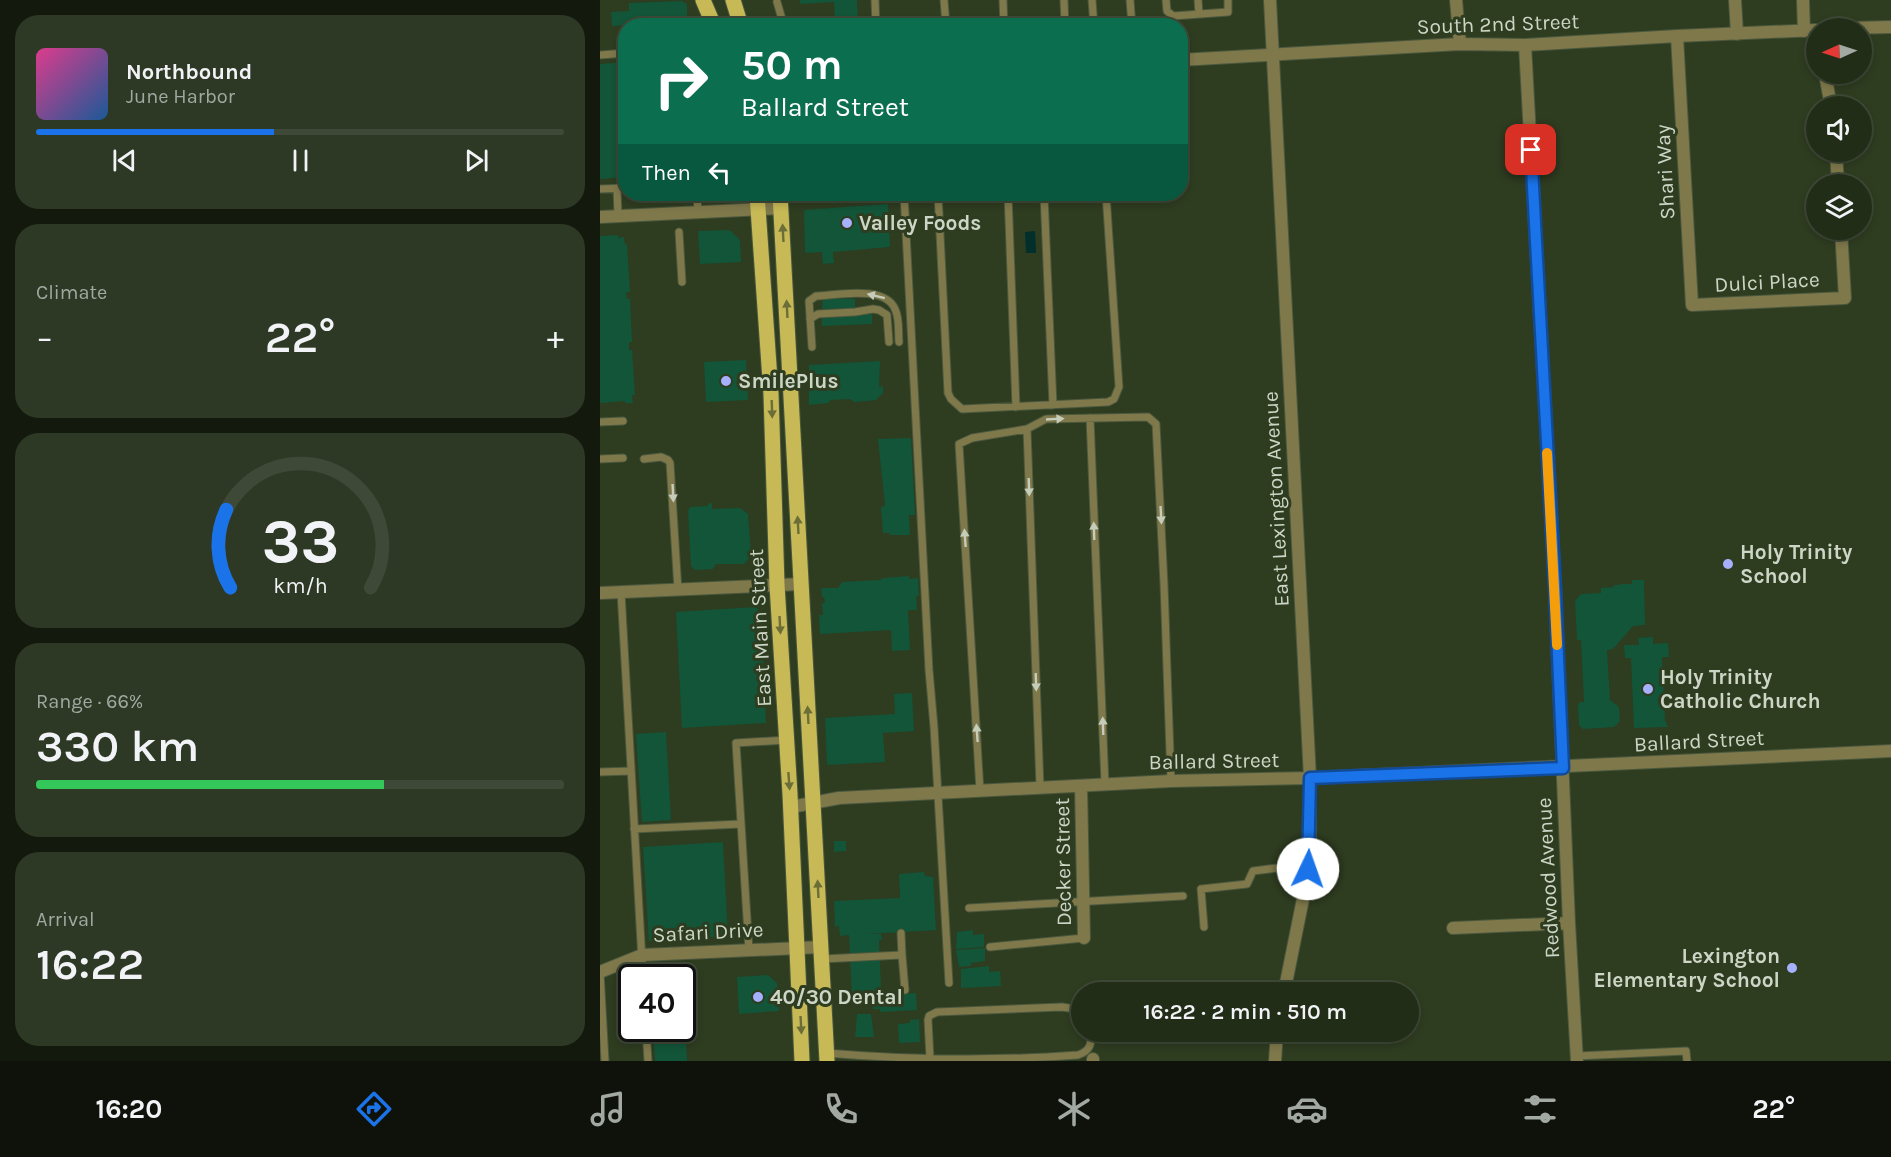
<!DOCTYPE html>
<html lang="en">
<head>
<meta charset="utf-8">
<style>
  :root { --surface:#222d18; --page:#2e3925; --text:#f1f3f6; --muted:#a2a8a2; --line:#3f4937; --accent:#1a73e8 }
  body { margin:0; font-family:Karla,sans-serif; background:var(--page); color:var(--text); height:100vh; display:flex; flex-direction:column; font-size:22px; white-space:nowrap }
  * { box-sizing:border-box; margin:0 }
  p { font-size:20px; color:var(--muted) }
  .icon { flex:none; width:33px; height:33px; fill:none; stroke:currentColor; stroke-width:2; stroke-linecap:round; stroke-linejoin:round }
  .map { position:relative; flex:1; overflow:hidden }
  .sheet { display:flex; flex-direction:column; gap:15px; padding:15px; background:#13190d; width:600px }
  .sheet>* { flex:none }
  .banner { position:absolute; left:18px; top:18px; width:570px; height:183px; border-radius:24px; box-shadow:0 3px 9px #0003,0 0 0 2px var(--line); background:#0b6e4f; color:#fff; overflow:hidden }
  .needle { width:39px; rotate:267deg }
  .fabs { position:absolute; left:1206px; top:18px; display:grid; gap:12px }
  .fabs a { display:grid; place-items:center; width:66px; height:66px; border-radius:50%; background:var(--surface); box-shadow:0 3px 9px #0003,0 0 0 2px var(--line); font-size:30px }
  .speed { position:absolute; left:18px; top:964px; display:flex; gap:12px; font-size:30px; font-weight:700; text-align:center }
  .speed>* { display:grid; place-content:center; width:78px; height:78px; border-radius:50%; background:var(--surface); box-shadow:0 3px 9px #0003,0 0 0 2px var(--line); line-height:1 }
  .speed .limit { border:3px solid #111; border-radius:9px; background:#fff; color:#111 }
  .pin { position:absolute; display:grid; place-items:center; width:51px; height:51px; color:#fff; margin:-26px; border-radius:12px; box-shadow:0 3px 9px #0006 }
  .me { position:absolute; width:66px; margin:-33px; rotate:3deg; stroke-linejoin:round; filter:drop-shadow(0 0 4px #0008) }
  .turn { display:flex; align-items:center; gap:21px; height:126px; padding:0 24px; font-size:27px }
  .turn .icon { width:78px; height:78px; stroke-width:2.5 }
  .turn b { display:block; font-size:42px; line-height:51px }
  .then { display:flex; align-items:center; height:57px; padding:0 24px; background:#0003; gap:12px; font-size:22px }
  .big { font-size:45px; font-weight:600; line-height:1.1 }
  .sheet .tile { flex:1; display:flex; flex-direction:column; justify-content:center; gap:9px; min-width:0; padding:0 21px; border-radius:24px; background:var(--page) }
  .sheet .dial { align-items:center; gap:0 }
  .dial svg { height:156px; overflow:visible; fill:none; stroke:var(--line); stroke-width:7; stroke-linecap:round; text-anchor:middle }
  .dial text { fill:var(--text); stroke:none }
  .song { display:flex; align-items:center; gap:18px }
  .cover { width:72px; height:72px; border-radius:9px; background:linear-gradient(135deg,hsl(330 70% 55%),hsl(210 70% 35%)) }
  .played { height:6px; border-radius:3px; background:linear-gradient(90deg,var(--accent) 45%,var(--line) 45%) }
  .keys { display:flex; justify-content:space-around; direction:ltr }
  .heat { display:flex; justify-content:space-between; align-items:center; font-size:33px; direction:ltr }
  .charge { height:9px; border-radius:4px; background:linear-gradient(90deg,#34c759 66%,var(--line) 0) }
  .trip { position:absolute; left:471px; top:982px; width:348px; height:60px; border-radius:30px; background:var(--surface); box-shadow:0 3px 9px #0003,0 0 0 2px var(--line); font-weight:600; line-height:60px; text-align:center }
  .tabs { display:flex; height:96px; justify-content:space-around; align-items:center; background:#0e120a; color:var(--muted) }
  .tabs .icon { width:42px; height:42px }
  .tabs .active { color:var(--accent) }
  .tabs b { font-size:27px; color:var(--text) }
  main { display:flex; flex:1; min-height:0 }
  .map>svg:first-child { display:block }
  .water { fill:#002f2c }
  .building { fill:#125538 }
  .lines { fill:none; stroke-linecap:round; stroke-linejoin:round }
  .service-casing { stroke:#4b583e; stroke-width:9 }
  .minor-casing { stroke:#4b583e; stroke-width:14 }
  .tertiary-casing { stroke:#4b583e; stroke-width:14 }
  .primary-casing { stroke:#4b583e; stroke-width:17 }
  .service { stroke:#7f784b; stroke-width:7 }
  .minor { stroke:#7f784b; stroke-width:12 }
  .tertiary { stroke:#7f784b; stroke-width:12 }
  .primary { stroke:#c6b956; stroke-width:15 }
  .oneway { fill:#6b6e36 }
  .oneway2 { fill:#c5cdba }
  .route-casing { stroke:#114b97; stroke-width:15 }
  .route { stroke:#1a73e8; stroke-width:10 }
  .slow { stroke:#f59e0b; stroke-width:10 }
  .poi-dot { fill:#a5b1fc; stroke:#2e3c20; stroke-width:2 }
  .labels { text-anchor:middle; stroke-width:6; stroke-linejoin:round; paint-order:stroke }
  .street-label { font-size:21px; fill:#cdd6c6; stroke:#2e3c20 }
  .poi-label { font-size:21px; font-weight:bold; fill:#cdd6c6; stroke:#2e3c20; text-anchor:start }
</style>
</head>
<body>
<main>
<section class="sheet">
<div class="tile">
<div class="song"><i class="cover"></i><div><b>Northbound</b><p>June Harbor</p></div></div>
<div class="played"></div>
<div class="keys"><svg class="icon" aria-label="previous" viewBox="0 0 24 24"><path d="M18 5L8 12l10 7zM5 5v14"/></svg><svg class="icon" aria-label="pause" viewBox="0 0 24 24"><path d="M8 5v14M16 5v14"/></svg><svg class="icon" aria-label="next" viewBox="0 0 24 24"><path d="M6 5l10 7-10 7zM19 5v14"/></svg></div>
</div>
<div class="tile"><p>Climate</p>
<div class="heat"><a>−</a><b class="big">22°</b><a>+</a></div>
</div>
<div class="tile dial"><svg viewBox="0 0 100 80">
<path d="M14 69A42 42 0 1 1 86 69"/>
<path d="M14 69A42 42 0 0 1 12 29" stroke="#1a73e8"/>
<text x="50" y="56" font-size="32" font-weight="700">33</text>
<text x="50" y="72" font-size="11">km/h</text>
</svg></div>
<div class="tile"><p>Range · 66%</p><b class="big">330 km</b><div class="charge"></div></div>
<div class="tile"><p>Arrival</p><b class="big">16:22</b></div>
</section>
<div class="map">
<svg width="1291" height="1061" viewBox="0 0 1291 1061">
  <rect width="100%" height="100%" fill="#2e3c20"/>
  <path class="water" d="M435 231 436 253H426L425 232Z"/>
  <path class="building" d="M200 0H257L258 26H235L234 2 200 4Z
    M82 1 87 4V23L12 26 11 12 29 11V3Z
    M26 62V177L0 179V64Z
    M204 194H242V202H205Z
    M288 204 290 247 233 252 234 263 223 264 222 252 205 253 204 210Z
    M127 230 131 231 140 240 141 262 100 264 98 231Z
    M18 235V238L24 237 25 245 27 244 30 292H26L27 299H30L32 342H29V350H32L35 395H32L33 403H25V401L0 403V236Z
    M223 298 255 299V308L223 309 222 308Z
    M272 314V324L222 326V316Z
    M146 360 148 400 106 402 104 362Z
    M280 361 279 387 283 386V393L276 400 254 402 250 399 231 400 228 403 209 405V365Z
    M311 438 315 515H309L310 535H290V533H283L281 508 285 505 278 439Z
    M112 503V509L140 508 148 514 151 556 144 564H116L113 569 95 570 91 566 88 511 90 507 108 506V504Z
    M309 576V579L318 578 319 596H316L317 610H308L310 650 292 651 291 630 220 634 219 615H223L222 604 225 602 224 597H222L221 588H238L242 582 280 580 283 578Z
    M1032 580H1044L1045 625 1033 626 1013 649 1007 650 1010 700 1019 707 1020 721 1014 727 983 729 979 725 978 705 980 702H984L981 640H977L975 601 981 594 1001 593V588L1014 587V585H1020V584H1032Z
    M155 607 161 612 166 723 82 728 76 612Z
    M1053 637V644L1068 643 1069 657H1062L1065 720 1068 727 1034 728 1031 658H1025L1024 645H1039L1038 638Z
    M312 693 314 731 283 733 285 762 227 765 225 718 295 714 294 694Z
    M66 732 71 820 42 822 36 734Z
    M234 841H246V851L234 852Z
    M123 842 128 936 49 941 43 847Z
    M324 872 325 876 333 877 336 930 266 934H281L282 940H279L281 989H284V995L316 993 317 1010 280 1012V1009H273V998H280V995L252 996 249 935 240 936 239 926 235 927 234 901 300 898 299 874Z
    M373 930V935L384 934V947L356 949 357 932Z
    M385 948V961L371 963V966L359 967 356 950Z
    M389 966V972L400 971 401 986 361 988V969Z
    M168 975 177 983 179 1011 139 1014 137 977Z
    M82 1000H84L87 1061H55L53 1029H82Z
    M257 1014H271L274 1037H255Z
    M319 1019 320 1042 299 1043 298 1024 310 1023V1020Z"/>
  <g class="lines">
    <defs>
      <path id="service" d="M275 0 276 26
        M344 0 346 26
        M403 0 404 26
        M464 0 465 26
        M492 0 494 26
        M530 0 532 26
        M566 0 567 11 573 16 628 12V0
        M598 0 599 14
        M177 2 184 26
        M0 55 26 53
        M17 188 18 216
        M0 189 26 188
        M97 194 98 213
        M304 194 329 670 334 727 349 983
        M338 194 348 393 351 399 362 409 508 402 514 399 519 387 506 194
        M408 194 416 407
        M444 194 453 405
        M79 232 82 282
        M210 319 218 314 255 312 273 309 279 310 287 315 289 342
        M212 347 209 301 216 296C237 295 285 285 295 309 300 319 298 332 299 342
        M490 418 505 784
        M0 422 23 421
        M427 429 440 787
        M0 459 23 458
        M44 459 61 457 68 460 70 463 78 590
        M21 592 43 978
        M0 772 31 771
        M380 791 359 444 372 438 427 429 446 419 548 417 556 424 564 584 571 781
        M34 829 141 824
        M369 908 583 896
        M604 927 601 889 647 884 653 871 685 867 708 869
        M390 947 484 938
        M149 950 136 743 187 740
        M302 955 305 990
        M222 959 302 955 301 933
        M0 972 5 1061
        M46 1029 48 1061
        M226 1053C310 1060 394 1061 478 1055 490 1051 492 1044 491 1032
        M977 1056 1086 1051 1087 1061
        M330 1058 328 1020 329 1016 337 1012 462 1007 475 1009 482 1014"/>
      <path id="minor" d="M856 0 860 44
        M1135 0 1137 34
        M1203 0 1204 31
        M1250 28 1291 27
        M1077 36 1092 305 1245 298 1241 230
        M925 45 955 588 969 923 977 1061
        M580 60 860 44 925 45 1077 36 1216 30
        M1225 74 1231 106
        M1236 152 1238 184
        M0 217 182 208
        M0 593 201 584
        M481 786 484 938
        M191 807 239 798 571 781 710 778 1291 751
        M853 928 969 923
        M0 972 42 955 221 947
        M493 1059V1061"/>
      <path id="tertiary" d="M670 0 710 778V844L706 884 684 993
        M675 1061 677 1032"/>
      <path id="primary" d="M103 0 114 26
        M133 0 141 26
        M157 194 171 394 177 585 190 794 202 1061
        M180 194 227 1061"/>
    </defs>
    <use href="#service" class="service-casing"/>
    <use href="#minor" class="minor-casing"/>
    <use href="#tertiary" class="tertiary-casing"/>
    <use href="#primary" class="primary-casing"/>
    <use href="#service" class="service"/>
    <use href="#minor" class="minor"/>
    <use href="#tertiary" class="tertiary"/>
    <use href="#primary" class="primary"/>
  </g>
  <defs><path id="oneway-solid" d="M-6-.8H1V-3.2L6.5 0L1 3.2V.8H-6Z" transform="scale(1.5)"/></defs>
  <g class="oneway">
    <use href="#oneway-solid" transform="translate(183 233) rotate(-93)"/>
    <use href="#oneway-solid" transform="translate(187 309) rotate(-93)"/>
    <use href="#oneway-solid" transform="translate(172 409) rotate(88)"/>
    <use href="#oneway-solid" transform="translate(198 525) rotate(-93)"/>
    <use href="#oneway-solid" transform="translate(180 625) rotate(87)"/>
    <use href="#oneway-solid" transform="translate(208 715) rotate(-93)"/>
    <use href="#oneway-solid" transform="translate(189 781) rotate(86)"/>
    <use href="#oneway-solid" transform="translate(218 889) rotate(-93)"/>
    <use href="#oneway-solid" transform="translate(201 1025) rotate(87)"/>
  </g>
  <g class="oneway2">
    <use href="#oneway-solid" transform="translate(276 296) rotate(-166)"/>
    <use href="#oneway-solid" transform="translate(455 419) rotate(-3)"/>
    <use href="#oneway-solid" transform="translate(429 487) rotate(88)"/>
    <use href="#oneway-solid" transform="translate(73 493) rotate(87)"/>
    <use href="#oneway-solid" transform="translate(561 515) rotate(87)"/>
    <use href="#oneway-solid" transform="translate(494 531) rotate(-92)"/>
    <use href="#oneway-solid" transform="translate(365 538) rotate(-94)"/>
    <use href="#oneway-solid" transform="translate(436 682) rotate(88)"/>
    <use href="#oneway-solid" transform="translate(503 726) rotate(-92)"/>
    <use href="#oneway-solid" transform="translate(377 733) rotate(-94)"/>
  </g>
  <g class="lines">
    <defs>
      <path id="route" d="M708 869 710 778 963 768 955 588 931 150"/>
    </defs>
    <use href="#route" class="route-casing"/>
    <use href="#route" class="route"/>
    <path class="slow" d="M947 453 957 645"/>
  </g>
  <g class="poi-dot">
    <circle cx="247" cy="223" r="6"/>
    <circle cx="126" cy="381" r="6"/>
    <circle cx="1128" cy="564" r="6"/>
    <circle cx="1048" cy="689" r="6"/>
    <circle cx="1192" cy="968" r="6"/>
    <circle cx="158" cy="997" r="6"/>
  </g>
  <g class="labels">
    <g class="street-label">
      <text transform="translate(898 24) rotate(-2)" y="7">South 2nd Street</text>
      <text transform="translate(1065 172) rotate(-93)" y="7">Shari Way</text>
      <text transform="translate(1167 282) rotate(-3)" y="7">Dulci Place</text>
      <text transform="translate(676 499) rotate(-93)" y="7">East Lexington Avenue</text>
      <text transform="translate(160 628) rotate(-93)" y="7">East Main Street</text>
      <text transform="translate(1099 741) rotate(-3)" y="7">Ballard Street</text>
      <text transform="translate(614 761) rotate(-1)" y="7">Ballard Street</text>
      <text transform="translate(463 862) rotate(-91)" y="7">Decker Street</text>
      <text transform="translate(948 878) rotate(-93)" y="7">Redwood Avenue</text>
      <text transform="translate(108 932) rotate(-3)" y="7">Safari Drive</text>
    </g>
    <g class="poi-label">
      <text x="259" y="230">Valley Foods</text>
      <text x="138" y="388">SmilePlus</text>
      <text x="1140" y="559">Holy Trinity<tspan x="1140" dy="24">School</tspan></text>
      <text x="1060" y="684">Holy Trinity<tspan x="1060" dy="24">Catholic Church</tspan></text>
      <text x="1180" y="963" text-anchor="end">Lexington<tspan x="1180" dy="24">Elementary School</tspan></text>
      <text x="170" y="1004">40/30 Dental</text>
    </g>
  </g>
</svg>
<div class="fabs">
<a><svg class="needle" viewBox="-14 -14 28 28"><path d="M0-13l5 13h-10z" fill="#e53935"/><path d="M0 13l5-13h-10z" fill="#a2a8a2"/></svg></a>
<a><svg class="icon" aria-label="sound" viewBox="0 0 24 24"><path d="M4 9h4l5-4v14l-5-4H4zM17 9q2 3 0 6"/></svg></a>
<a><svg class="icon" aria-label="layers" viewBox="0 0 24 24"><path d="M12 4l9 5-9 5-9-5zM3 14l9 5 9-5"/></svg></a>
</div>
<div class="speed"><div class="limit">40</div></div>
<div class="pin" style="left:931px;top:150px;background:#d93025"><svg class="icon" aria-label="arrive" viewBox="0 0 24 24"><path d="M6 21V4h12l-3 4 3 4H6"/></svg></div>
<svg class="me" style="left:708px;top:869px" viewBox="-20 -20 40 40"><circle r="19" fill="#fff"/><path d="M0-13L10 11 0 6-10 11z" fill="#1a73e8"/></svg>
<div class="trip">16:22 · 2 min · 510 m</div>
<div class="banner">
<div class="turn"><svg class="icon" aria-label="right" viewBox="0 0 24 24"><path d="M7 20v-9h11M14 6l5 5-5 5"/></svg><div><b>50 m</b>Ballard Street</div></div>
<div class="then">Then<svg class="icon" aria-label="left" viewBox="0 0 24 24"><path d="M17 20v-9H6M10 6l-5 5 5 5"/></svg></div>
</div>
</div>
</main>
<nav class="tabs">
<b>16:20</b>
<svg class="icon active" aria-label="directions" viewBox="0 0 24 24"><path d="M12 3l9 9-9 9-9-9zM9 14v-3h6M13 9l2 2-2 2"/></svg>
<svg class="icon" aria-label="music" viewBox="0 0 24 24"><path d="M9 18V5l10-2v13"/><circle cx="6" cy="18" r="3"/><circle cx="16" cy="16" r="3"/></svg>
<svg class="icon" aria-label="phone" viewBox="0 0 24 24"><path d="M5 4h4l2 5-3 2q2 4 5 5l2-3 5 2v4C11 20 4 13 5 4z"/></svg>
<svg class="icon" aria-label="climate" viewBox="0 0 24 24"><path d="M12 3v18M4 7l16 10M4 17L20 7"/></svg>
<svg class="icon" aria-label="car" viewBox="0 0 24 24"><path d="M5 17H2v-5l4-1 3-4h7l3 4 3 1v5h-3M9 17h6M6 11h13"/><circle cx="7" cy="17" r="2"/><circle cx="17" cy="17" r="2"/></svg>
<svg class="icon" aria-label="filters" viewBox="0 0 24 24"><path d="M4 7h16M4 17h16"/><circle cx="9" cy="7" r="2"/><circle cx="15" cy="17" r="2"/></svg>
<b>22°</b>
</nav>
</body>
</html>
